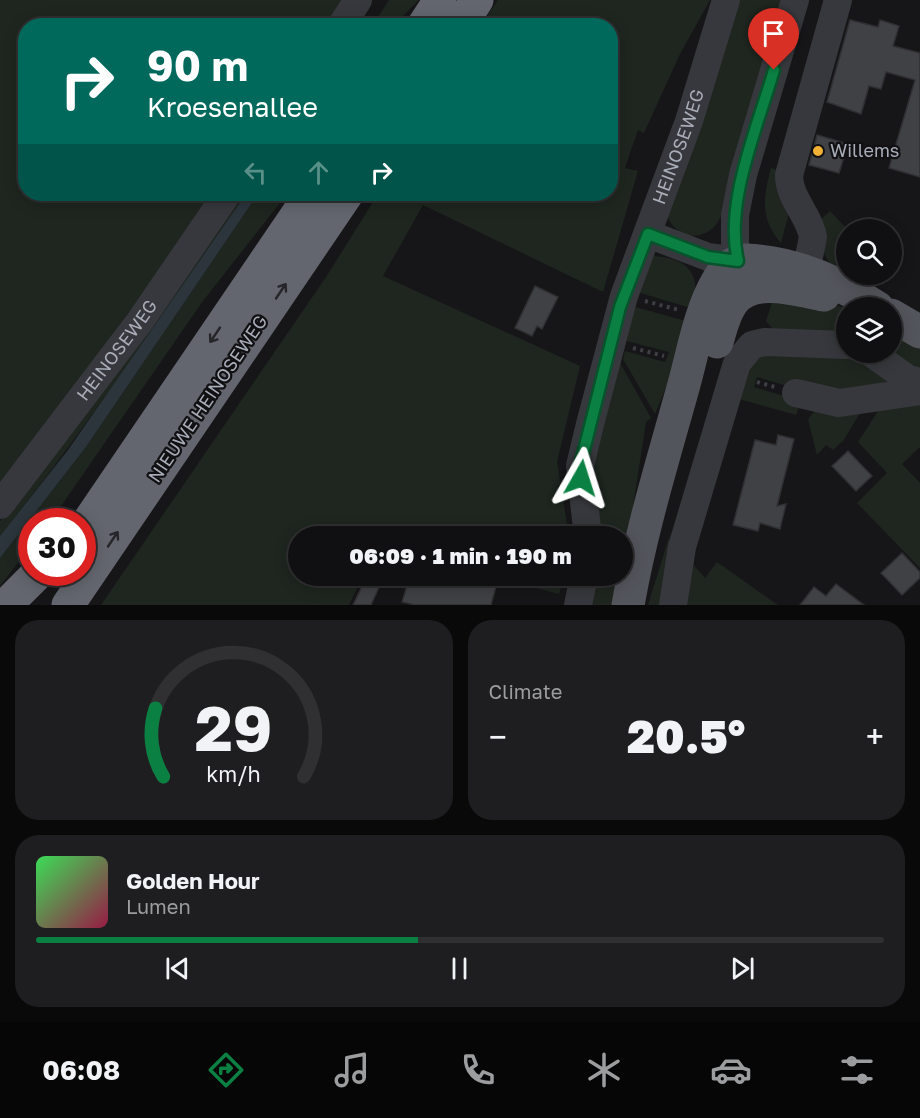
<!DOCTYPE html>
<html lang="en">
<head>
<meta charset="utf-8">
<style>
  :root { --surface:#101012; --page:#1e1e20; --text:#f1f3f6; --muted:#9c9d9f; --line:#303032; --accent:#0b8043 }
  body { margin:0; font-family:"Golos Text",sans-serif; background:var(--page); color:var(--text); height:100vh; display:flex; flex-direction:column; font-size:22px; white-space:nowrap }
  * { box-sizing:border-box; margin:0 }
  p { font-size:20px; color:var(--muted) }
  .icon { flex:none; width:33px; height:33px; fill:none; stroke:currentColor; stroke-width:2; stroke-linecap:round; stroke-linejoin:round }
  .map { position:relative; height:605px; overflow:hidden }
  .side { display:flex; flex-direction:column; gap:15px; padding:15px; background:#09090a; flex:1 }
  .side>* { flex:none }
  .guide { position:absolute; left:18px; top:18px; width:600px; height:183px; border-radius:24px; box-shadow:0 3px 15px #0003,0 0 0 2px var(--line); background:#00695c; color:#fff; overflow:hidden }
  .controls { position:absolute; left:836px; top:219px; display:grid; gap:12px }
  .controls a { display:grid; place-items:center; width:66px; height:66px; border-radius:50%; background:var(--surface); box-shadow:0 3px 15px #0003,0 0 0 2px var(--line); font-size:30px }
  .speed { position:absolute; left:18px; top:508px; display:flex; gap:12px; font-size:30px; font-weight:700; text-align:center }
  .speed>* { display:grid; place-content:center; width:78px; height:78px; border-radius:50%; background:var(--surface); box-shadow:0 3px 15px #0003,0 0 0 2px var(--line); line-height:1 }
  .speed .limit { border:9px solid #d22; background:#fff; color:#111 }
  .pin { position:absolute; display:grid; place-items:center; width:51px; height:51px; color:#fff; margin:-62px -26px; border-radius:50% 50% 50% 0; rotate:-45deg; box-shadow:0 0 6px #0007 }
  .pin .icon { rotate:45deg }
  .me { position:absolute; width:66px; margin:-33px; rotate:6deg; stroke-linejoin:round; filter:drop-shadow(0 0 4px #0008) }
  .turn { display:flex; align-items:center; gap:21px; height:126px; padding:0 30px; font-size:27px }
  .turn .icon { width:78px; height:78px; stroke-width:2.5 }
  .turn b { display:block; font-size:42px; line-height:51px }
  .lanes { display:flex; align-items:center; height:57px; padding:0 30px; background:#0003; justify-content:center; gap:30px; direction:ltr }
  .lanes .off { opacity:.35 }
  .big { font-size:45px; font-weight:800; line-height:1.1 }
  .side .tile { flex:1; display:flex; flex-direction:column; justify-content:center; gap:9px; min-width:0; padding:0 21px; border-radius:24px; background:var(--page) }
  .side .dial { align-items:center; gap:0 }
  .dial svg { height:156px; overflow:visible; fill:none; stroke:var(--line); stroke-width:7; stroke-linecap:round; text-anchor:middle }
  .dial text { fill:var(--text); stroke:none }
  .song { display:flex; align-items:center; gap:18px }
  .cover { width:72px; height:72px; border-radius:9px; background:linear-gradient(135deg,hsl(130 70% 55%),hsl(340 70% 35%)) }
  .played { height:6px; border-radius:3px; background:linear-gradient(90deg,var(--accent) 45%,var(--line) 45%) }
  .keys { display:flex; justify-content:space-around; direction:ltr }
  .heat { display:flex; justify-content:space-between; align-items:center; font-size:33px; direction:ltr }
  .side .tiles { flex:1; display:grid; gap:15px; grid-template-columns:1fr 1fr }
  .tile:last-child { grid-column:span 2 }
  .trip { position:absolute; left:288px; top:526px; width:345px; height:60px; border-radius:30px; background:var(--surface); box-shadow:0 3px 15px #0003,0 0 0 2px var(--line); font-weight:800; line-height:60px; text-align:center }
  .menu { display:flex; height:96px; justify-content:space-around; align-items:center; background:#060607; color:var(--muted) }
  .menu .icon { width:42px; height:42px }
  .menu .on { color:var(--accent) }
  .menu b { font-size:27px; color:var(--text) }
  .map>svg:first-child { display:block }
  .green { fill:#1e261f }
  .water { fill:#2c353c }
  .building { fill:#404145; stroke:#303034; stroke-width:1.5 }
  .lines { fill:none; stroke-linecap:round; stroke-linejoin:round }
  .path { stroke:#3d3f44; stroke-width:4; stroke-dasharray:3 4.5; stroke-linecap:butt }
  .minor { stroke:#37383d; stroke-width:28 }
  .major { stroke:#53555c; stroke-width:33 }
  .highway { stroke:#63666e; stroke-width:33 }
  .oneway { stroke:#26262a }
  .route-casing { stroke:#07532c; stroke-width:15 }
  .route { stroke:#0b8043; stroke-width:10 }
  .poi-dot { fill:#f2b134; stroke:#111113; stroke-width:2 }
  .labels { text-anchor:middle; stroke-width:4.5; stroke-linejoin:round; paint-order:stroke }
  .street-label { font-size:18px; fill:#a8adb8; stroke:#111113 }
  .poi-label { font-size:18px; fill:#a8adb8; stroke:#111113; text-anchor:start }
</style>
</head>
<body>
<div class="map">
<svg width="920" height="605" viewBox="0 0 920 605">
  <rect width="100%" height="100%" fill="#161618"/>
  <path class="green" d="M0 0H346L330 25 26 26V194H217L0 485Z
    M389 0H419L394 25 372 26Z
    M498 0H710L680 54 644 133 638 130 625 168 638 171 603 292 423 205 383 276 580 366 557 462 569 537H298V576H363L349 605H101L326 277 378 194H610V26L481 25Z
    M736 0H786L725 207C722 214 719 222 713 228 695 244 671 233 666 212Z
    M771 168 784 172 791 205 781 243C760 220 763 197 771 168Z
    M238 194H246C167 310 88 426 0 536V521L35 477Z
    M258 194H287L203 301 50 522H32L31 546 0 586V558L86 447Z
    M830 211 847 229 846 274C820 264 821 243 821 219Z
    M653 256C689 258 701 274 694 309L637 292Z
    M774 296 820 300 846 308V337L776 333 766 321Z
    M628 305 693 323 655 414 623 359 625 351 665 362 669 352 619 339Z
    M891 328 920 348V374L891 352Z
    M850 353 876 363 892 390 794 388 757 377 754 387 801 401 796 415 732 397 757 355Z
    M619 361 651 418 646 422 623 572 622 537H599L589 481Z
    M920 398V447L902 464 920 483V568L857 503 887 473 858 442 882 405Z
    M849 409 860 413 843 441 833 450 826 445 817 455 808 419 814 412Z
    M670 534 663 605H648Z
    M689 560 705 578 717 562 778 605H681Z
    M491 576H564L559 594Z
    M598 576H622L616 605H590Z"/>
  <path class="water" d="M246 194H258L86 447 0 558V536L68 450Z"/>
  <path class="building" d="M850 20 878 27 880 20 899 26 893 46 920 53V177L889 168 915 80 886 72 881 89 869 86 861 114 827 102Z
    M817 135 848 144 839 173 809 165Z
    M535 286 558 297 542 329 537 326 532 336 515 328Z
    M778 435 794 439 777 506 786 504 780 529 760 523 758 531 733 525 755 440 776 445Z
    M848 451 872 476 856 491 832 466Z
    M902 553 920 572V578L902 595 881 573Z
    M367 576H384L371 605H353Z
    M410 576H473L497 583 491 605H415L402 602Z
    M836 584 864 605H800L814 587 826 596Z"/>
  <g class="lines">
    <path class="path" d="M645 301 679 310
      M633 348 664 356
      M757 382 775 387"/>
    <g class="minor">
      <path d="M341 26 358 0"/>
      <path d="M648 234 708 257 738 261"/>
      <path d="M744 283 735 243V215L743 175 795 0"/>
      <path d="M802 291 813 237C809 214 789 199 789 175L838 0"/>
      <path d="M870 352 908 379 920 382"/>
      <path d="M796 393 839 403 920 391"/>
      <path id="s1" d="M0 505 140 321 227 194"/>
      <path id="s2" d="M588 537 580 466 590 424 624 296 689 121 726 0"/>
      <path d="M578 605 584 576"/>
      <path d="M673 605 682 547 737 363 752 345 765 342 846 345"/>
    </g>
    <path class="major" d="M891 315 920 332
      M717 342C721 329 724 314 732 303 751 275 797 290 824 295
      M628 605C641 531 663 460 683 388 693 353 699 312 718 280 724 269 733 261 746 260 795 262 838 281 878 308"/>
    <path class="highway" d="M423 26 440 0
      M460 26 477 0
      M82 531 311 194
      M6 605 38 573
      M68 605 347 194"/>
  </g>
  <defs><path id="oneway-shaft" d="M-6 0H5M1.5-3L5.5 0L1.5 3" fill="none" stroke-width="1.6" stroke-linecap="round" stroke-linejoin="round" transform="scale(1.5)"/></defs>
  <g class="oneway">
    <use href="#oneway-shaft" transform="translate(281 291) rotate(-56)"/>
    <use href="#oneway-shaft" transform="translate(215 335) rotate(124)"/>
    <use href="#oneway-shaft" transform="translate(113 539) rotate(-56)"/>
  </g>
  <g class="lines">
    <defs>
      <path id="route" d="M581 478 580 466 620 307 648 234 708 257 738 261C724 203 758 126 774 70"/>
    </defs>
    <use href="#route" class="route-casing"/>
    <use href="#route" class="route"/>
  </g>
  <circle class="poi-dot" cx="818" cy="151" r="6"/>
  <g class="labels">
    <g class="street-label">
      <text dy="6" stroke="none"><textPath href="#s2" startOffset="406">HEINOSEWEG</textPath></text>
      <text dy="6" stroke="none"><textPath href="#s1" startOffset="194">HEINOSEWEG</textPath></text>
      <text transform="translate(208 399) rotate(-56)" y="6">NIEUWE HEINOSEWEG</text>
    </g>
    <g class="poi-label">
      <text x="830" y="157">Willems</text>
    </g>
  </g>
</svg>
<div class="controls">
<a><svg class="icon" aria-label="search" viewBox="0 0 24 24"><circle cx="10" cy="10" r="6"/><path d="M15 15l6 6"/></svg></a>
<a><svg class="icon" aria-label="layers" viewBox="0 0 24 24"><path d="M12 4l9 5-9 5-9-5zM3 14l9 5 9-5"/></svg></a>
</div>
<div class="speed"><div class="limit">30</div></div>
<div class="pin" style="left:774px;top:70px;background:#d93025"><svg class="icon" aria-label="arrive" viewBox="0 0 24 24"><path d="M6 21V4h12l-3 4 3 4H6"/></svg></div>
<svg class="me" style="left:581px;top:478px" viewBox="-20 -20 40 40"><path d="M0-17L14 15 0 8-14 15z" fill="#0b8043" stroke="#fff" stroke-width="4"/></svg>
<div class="trip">06:09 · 1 min · 190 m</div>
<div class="guide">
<div class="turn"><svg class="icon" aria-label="right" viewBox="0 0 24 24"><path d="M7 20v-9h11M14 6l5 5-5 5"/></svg><div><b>90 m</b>Kroesenallee</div></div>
<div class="lanes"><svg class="icon off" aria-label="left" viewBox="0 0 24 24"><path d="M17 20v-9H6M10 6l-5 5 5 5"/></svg><svg class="icon off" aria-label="ahead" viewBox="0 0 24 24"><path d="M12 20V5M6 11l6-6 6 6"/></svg><svg class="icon" aria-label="right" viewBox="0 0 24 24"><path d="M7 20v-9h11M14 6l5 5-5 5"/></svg></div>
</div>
</div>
<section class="side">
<div class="tiles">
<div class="tile dial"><svg viewBox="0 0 100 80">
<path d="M14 69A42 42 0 1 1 86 69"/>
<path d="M14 69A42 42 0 0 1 10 34" stroke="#0b8043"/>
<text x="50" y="56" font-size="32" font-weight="700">29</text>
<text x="50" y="72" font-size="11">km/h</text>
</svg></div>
<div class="tile"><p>Climate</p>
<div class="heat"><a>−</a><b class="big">20.5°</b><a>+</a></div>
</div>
<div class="tile">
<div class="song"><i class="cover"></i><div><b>Golden Hour</b><p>Lumen</p></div></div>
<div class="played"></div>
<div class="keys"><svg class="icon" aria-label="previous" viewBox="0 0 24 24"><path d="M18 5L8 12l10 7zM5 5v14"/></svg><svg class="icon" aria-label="pause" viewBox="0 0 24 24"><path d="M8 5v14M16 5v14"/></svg><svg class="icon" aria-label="next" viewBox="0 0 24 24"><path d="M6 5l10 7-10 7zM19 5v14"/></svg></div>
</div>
</div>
</section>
<nav class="menu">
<b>06:08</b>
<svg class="icon on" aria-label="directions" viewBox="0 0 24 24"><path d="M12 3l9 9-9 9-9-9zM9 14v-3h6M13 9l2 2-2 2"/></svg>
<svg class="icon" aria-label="music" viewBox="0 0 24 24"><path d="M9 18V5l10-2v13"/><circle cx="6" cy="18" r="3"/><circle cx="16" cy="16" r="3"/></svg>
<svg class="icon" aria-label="phone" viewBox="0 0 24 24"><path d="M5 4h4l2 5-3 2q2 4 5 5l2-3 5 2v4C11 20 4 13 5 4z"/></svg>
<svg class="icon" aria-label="climate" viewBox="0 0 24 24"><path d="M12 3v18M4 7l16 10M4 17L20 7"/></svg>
<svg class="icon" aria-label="car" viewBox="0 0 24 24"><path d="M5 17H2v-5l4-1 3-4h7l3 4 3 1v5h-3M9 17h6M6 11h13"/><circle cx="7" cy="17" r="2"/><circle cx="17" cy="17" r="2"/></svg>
<svg class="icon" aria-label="filters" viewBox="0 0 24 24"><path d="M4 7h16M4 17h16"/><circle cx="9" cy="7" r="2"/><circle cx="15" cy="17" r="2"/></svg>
</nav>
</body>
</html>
